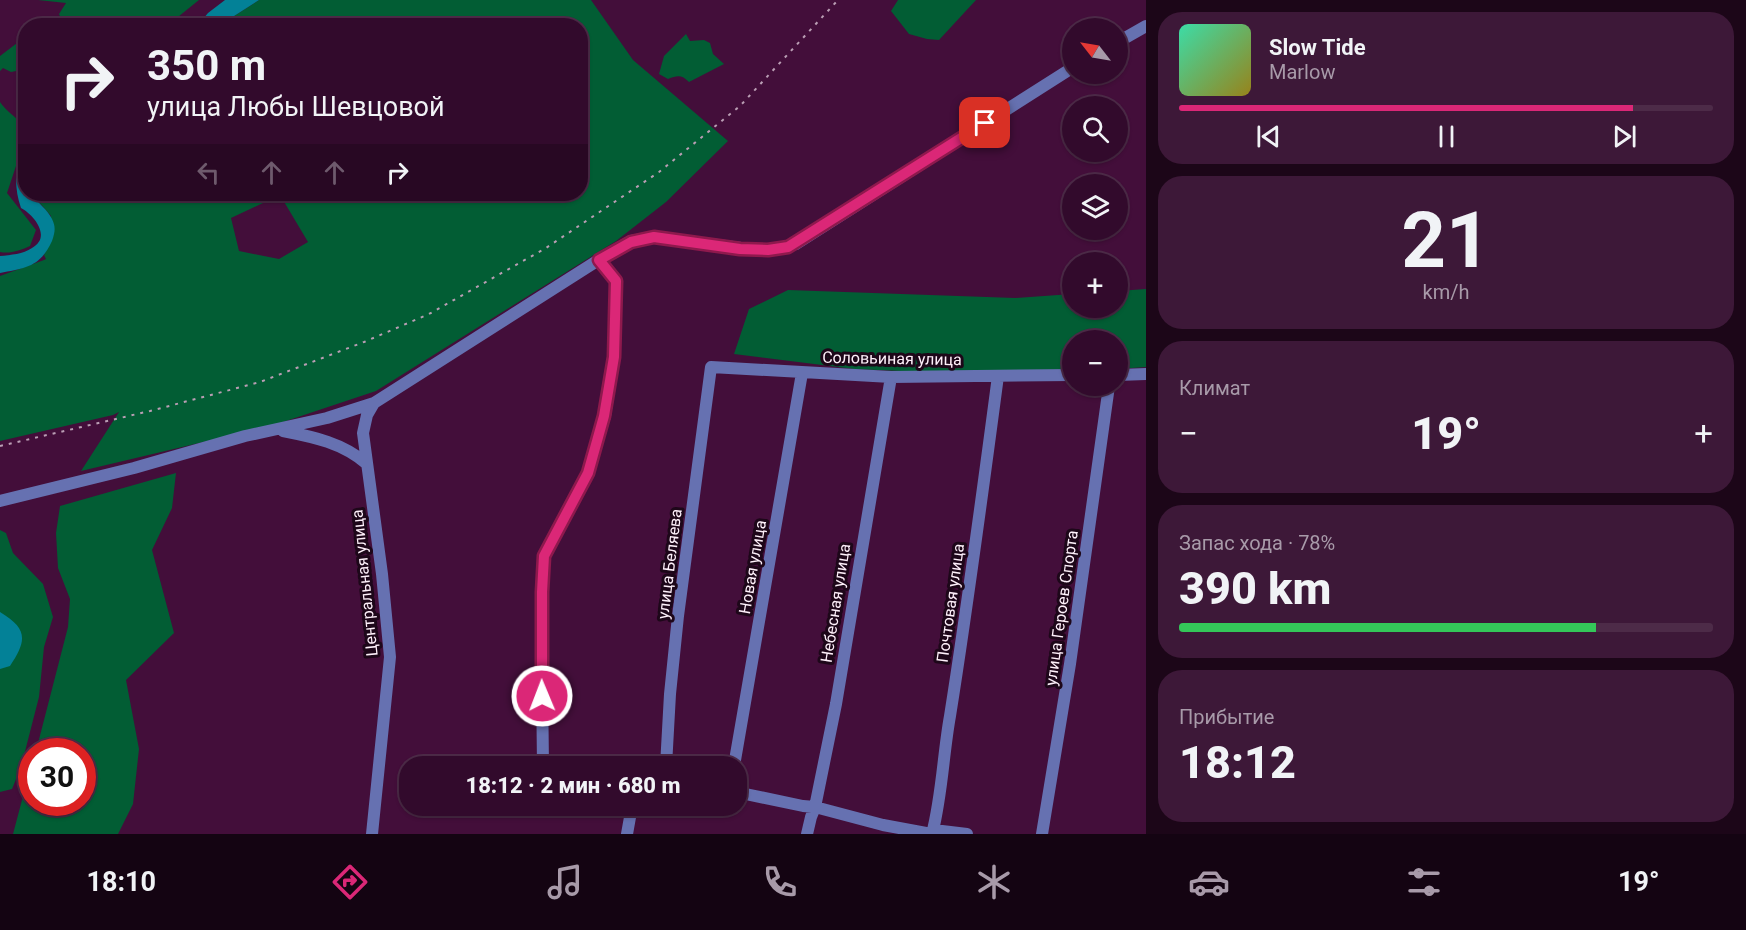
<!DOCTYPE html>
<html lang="ru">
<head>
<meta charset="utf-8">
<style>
  :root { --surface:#320a2c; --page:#3d1838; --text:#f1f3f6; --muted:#a89aa9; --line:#4d2b48; --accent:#db2777 }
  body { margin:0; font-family:Roboto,sans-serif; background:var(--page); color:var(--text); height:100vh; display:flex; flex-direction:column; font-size:22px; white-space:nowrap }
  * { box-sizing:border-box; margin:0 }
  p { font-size:20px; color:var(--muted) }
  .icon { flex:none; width:33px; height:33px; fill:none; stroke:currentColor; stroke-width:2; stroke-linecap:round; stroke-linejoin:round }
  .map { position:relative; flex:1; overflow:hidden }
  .panel { display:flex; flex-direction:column; gap:12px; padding:12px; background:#1c0618; width:600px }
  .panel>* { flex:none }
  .hud { position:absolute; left:18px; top:18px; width:570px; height:183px; border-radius:24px; box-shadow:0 2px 4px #0004,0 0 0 2px var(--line); background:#320a2c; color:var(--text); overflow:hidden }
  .needle { width:39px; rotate:301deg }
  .controls { position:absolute; left:1062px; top:18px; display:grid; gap:12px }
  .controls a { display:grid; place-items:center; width:66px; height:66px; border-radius:50%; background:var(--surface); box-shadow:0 2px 4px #0004,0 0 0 2px var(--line); font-size:30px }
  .speed { position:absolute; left:18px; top:738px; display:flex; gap:12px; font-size:30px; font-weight:700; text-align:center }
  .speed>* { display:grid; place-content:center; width:78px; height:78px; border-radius:50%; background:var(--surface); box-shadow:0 2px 4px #0004,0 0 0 2px var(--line); line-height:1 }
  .speed .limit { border:9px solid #d22; background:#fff; color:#111 }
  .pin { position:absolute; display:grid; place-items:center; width:51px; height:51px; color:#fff; margin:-26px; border-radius:12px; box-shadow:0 3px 9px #0006 }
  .me { position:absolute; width:66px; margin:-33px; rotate:359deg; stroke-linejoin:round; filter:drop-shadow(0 0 4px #0008) }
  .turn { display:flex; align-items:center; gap:21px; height:126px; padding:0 30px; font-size:27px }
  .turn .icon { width:78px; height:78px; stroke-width:2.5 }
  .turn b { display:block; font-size:42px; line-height:51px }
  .lanes { display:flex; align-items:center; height:57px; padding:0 30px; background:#0003; justify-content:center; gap:30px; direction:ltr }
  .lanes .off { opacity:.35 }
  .big { font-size:45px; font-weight:800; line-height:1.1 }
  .panel .tile { flex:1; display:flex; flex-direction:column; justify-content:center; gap:9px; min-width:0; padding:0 21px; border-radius:24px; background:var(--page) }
  .panel .dial { align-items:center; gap:0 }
  .dial b { font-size:78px; line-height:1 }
  .song { display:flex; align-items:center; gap:18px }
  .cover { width:72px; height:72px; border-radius:9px; background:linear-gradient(135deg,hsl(160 70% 55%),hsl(50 70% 35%)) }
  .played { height:6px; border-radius:3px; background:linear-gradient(90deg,var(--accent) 85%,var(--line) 85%) }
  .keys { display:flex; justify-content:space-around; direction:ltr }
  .heat { display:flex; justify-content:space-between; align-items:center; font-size:33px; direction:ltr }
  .charge { height:9px; border-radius:4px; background:linear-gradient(90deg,#34c759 78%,var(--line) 0) }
  .trip { position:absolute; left:399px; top:756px; width:348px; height:60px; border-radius:24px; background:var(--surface); box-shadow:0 2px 4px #0004,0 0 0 2px var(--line); font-weight:800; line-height:60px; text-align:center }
  .tabs { display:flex; height:96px; justify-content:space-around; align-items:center; background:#140412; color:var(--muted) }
  .tabs .icon { width:42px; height:42px }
  .tabs .selected { color:var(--accent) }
  .tabs b { font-size:27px; color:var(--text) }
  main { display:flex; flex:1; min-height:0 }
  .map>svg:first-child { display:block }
  .green { fill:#025d34; fill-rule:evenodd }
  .water { fill:#038197 }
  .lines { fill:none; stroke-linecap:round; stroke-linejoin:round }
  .minor { stroke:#6671b1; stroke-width:12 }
  .rail { stroke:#ba9eb4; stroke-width:2; stroke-dasharray:3 6; stroke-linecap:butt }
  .route-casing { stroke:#8e194d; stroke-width:15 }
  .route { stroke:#db2777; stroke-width:10 }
  .labels { text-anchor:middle; stroke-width:6; stroke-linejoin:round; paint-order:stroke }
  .street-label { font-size:16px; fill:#fef0fa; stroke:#1d0719 }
</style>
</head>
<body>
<main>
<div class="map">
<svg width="1146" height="834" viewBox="0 0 1146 834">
  <rect width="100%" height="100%" fill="#430e3a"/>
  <path class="green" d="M38 0H199L168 25 64 26 59 14 66 3Z
    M259 0H591L633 60 728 141 666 202 616 241 376 391 271 426 81 471 119 412 113 415 0 441V276L44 260 46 259 44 255 49 245 51 216 32 194H580V26L220 25ZM280 195 308 242 279 259 239 251 231 218Z
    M898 0H976L939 40 927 39 909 34 891 11Z
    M686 34 690 41 704 40 710 43 713 54 724 64 689 82C682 75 678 75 668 79L659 74 664 56Z
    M25 37V75L16 71 11 72 3 68 0 71V56Z
    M0 102C6 111 16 117 24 126L20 154 7 193 36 230 30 246C21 250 11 254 0 252Z
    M1146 289V367L1118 369V340H1072V370L948 373 854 369 734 354 749 309 788 290 1015 298 1072 294V308H1118V291Z
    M176 473 172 508 152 550 174 633 126 680 139 749 133 804 118 834H13L31 766 32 802H82V752L36 751 68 627 70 599 58 568 56 533 60 506Z
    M0 530 6 533 13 553 43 584 53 617 44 647 39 697 21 767 12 789 0 792Z"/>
  <path class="water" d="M225 0H259L220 25H198L208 13Z
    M25 148 26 194H31C37 202 48 210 52 219 56 227 55 232 52 241 40 267 26 268 0 273V256C11 255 23 254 32 248 52 237 34 215 21 208 14 188 15 170 21 150Z
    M0 612C28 629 27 640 10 666L0 669Z"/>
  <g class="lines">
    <path class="minor" d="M1118 42 1146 26
      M1118 375 1146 374
      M283 431C314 437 343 443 367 464
      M0 501 134 468 245 436 327 418 374 403 608 254 631 241 654 237 757 250 778 249 796 244 1072 68
      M543 766 541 592 544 556 588 473 605 416 614 357 616 281 599 260
      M666 766 670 694 678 616 711 367 891 377 1072 375
      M734 766 802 373
      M736 792 803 806 815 807 883 825 926 833 942 831 967 834
      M372 834 390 657 382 574 363 433 367 415 374 403
      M627 834 632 806
      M807 834 811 817 815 807 836 704 891 377
      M932 834C942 796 943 755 950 716 968 603 983 489 998 376
      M1042 834 1070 664 1109 386"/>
    <path class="rail" d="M0 446 150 411 260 382 364 342 429 314 546 248 659 172 740 106 838 0"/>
  </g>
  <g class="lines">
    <defs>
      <path id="route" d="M542 696V592L544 556 588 473 604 416 614 357 616 281 599 260 631 242 654 237 740 249 768 250 788 247 985 123"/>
    </defs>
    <use href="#route" class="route-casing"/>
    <use href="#route" class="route"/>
  </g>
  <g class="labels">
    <g class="street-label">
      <text transform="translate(892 358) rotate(1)" y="6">Соловьиная улица</text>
      <text transform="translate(669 564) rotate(-83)" y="6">улица Беляева</text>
      <text transform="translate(752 567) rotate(-80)" y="6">Новая улица</text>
      <text transform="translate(364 583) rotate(-96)" y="6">Центральная улица</text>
      <text transform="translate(835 603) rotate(-81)" y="6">Небесная улица</text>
      <text transform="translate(950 603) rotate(-82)" y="6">Почтовая улица</text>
      <text transform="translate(1061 608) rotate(-82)" y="6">улица Героев Спорта</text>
    </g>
  </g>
</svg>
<div class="controls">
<a><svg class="needle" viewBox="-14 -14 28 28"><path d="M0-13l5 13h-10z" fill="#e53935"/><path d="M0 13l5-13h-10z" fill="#a89aa9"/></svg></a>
<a><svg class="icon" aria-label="search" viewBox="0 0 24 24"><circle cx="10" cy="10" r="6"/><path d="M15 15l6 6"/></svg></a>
<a><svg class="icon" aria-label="layers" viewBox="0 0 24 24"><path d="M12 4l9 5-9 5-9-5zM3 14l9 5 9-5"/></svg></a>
<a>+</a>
<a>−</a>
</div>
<div class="speed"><div class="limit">30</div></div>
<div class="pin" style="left:985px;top:123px;background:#d93025"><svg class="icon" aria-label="arrive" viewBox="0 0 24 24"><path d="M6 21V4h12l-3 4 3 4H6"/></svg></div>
<svg class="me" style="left:542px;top:696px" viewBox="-20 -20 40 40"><circle r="17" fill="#db2777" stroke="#fff" stroke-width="3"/><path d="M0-11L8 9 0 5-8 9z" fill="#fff"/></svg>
<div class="trip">18:12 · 2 мин · 680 m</div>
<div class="hud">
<div class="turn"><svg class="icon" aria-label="right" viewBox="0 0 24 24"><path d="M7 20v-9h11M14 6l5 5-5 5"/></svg><div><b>350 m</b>улица Любы Шевцовой</div></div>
<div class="lanes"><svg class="icon off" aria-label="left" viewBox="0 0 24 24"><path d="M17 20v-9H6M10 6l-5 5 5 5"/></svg><svg class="icon off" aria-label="ahead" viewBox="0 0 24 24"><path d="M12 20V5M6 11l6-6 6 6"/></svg><svg class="icon off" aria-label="ahead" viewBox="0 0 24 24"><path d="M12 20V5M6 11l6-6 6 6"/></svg><svg class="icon" aria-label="right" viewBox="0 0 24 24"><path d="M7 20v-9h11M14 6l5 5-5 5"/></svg></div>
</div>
</div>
<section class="panel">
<div class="tile">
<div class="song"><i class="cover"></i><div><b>Slow Tide</b><p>Marlow</p></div></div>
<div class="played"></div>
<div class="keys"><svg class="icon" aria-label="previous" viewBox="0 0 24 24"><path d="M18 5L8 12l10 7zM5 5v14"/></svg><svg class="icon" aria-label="pause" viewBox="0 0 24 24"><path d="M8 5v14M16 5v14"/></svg><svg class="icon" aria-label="next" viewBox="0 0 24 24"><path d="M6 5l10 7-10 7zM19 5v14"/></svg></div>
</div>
<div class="tile dial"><b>21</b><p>km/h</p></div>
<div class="tile"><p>Климат</p>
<div class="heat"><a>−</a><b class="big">19°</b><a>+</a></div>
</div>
<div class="tile"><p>Запас хода · 78%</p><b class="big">390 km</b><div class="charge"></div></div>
<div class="tile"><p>Прибытие</p><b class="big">18:12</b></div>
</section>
</main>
<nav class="tabs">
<b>18:10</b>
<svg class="icon selected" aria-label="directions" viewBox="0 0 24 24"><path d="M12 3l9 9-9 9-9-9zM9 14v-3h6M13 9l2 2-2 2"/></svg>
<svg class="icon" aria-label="music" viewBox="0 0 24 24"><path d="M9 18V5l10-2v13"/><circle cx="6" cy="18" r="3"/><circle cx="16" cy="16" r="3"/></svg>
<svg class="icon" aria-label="phone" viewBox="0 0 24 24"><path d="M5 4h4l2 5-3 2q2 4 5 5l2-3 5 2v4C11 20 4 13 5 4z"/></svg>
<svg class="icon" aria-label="climate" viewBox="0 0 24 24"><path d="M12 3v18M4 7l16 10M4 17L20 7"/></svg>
<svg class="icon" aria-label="car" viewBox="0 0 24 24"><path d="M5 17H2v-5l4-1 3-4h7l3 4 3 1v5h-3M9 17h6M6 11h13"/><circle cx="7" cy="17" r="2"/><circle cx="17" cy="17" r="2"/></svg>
<svg class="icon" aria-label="filters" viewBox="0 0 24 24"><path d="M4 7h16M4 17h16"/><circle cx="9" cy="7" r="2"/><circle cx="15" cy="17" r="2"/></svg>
<b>19°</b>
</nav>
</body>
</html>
